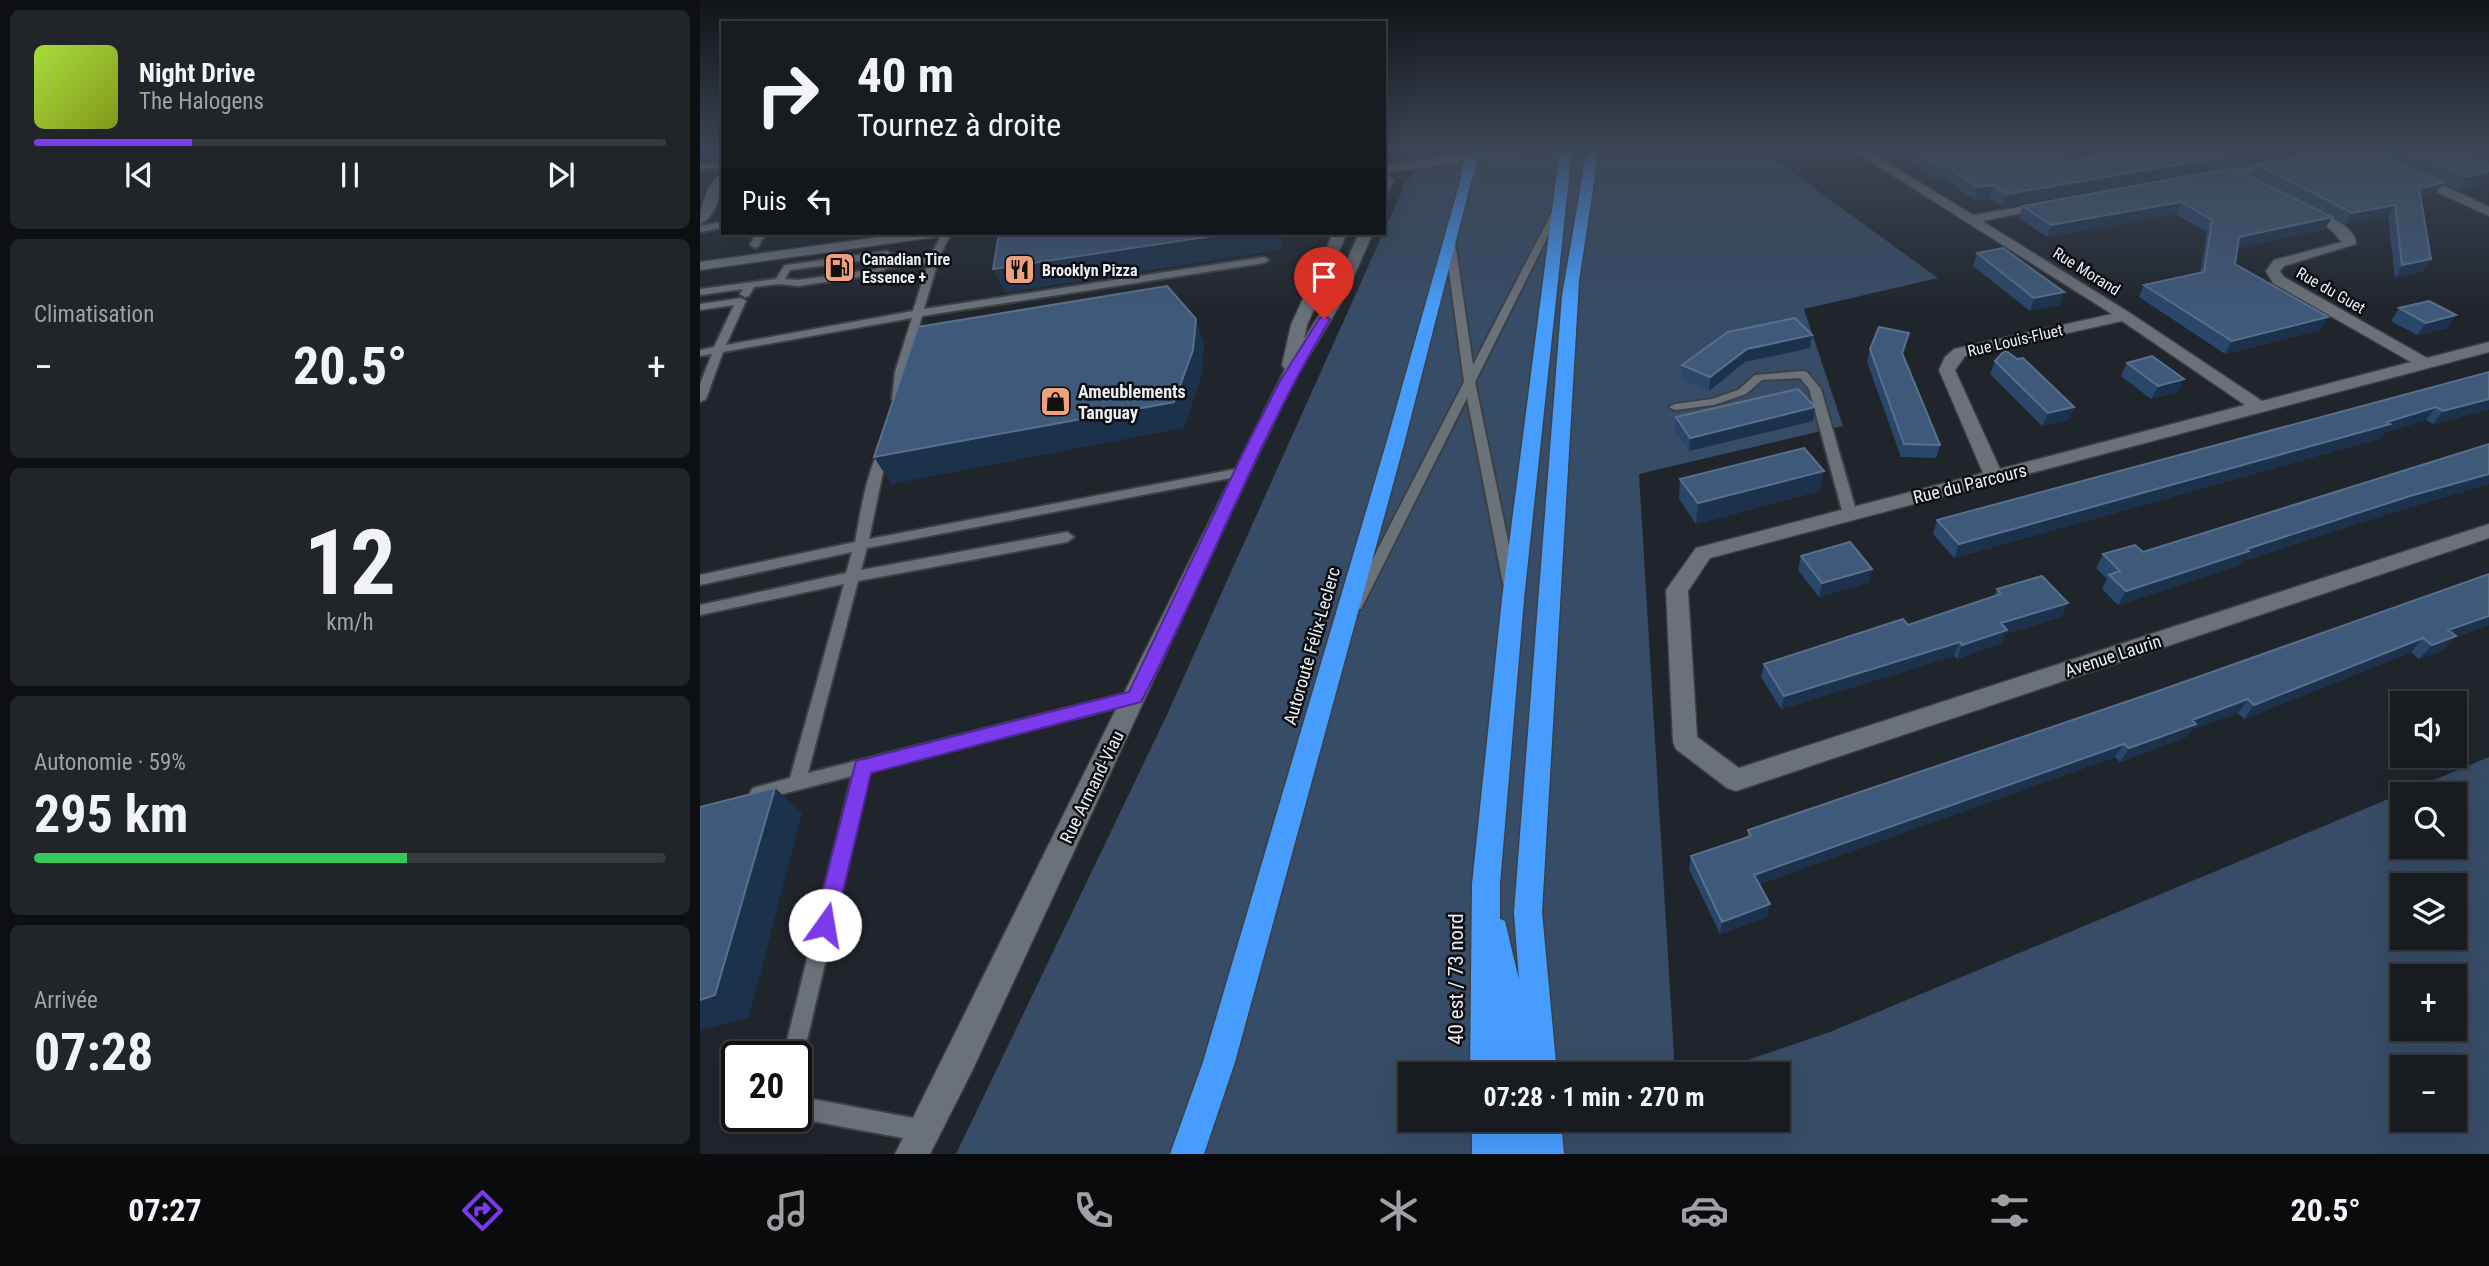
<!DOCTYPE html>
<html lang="fr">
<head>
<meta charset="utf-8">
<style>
  :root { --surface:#181c21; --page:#21252a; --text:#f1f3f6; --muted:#9fa1a5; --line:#363a3f; --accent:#7c3aed }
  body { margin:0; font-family:"Roboto Condensed",sans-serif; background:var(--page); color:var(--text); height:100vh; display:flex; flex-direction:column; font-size:26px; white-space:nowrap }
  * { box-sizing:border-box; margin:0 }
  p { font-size:23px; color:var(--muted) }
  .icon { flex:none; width:38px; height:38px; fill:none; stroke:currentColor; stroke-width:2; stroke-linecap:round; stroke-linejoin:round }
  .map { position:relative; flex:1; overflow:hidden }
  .details { display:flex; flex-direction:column; gap:10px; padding:10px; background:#0d0f12; width:700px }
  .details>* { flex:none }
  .top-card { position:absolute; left:21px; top:21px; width:665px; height:214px; border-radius:0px; box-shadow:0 7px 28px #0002,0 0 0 2px var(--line); background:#181c21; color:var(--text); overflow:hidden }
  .buttons { position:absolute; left:1690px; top:691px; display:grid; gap:14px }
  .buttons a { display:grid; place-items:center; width:77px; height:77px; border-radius:0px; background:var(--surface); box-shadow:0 7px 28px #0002,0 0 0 2px var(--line); font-size:35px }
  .speed { position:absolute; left:21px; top:1041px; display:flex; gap:14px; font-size:35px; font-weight:700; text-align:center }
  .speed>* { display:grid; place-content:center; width:91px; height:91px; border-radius:50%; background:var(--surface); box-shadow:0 7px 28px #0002,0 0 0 2px var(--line); line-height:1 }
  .speed .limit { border:4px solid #111; border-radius:10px; background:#fff; color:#111 }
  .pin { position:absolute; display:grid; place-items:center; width:60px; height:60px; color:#fff; margin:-72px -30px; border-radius:50% 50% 50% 0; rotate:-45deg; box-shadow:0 0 7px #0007 }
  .pin .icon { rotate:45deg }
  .me { position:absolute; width:77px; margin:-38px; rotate:13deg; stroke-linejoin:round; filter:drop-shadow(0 0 5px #0008) }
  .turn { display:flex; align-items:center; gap:24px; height:147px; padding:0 21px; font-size:32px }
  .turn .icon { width:91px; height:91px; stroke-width:2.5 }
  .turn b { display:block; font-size:49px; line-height:60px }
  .then { display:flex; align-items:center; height:66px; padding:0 21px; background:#0003; gap:14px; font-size:26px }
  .big { font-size:52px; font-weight:700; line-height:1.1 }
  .details .tile { flex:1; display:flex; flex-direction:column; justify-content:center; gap:10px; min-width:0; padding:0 24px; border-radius:10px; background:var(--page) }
  .details .dial { align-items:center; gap:0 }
  .dial b { font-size:91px; line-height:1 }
  .song { display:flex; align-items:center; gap:21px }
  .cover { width:84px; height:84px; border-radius:10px; background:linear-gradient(135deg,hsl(80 70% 55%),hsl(70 70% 35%)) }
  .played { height:7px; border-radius:4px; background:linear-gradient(90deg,var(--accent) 25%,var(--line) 25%) }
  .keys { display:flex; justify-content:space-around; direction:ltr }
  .heat { display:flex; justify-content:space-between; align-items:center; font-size:38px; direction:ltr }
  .charge { height:10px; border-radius:5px; background:linear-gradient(90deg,#34c759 59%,var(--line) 0) }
  .trip { position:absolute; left:698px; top:1062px; width:392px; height:70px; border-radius:0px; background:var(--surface); box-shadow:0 7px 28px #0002,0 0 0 2px var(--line); font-weight:700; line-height:70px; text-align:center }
  .dock { display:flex; height:112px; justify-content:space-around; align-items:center; background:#0a0b0d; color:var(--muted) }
  .dock .icon { width:49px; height:49px }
  .dock .on { color:var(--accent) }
  .dock b { font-size:32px; color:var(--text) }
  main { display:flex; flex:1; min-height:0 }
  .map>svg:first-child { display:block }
  .green { fill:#374c66; fill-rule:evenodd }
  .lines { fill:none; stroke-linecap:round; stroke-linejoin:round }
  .service-casing { stroke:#3c4045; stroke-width:4 }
  .minor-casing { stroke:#3c4045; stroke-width:3 }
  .tertiary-casing { stroke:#3c4045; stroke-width:3 }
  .secondary-casing { stroke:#3c4045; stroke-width:3 }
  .motorway-casing { stroke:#3c4045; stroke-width:3 }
  .service { fill:#6b7179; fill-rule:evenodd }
  .minor { fill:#6b7179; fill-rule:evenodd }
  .tertiary { fill:#6b7179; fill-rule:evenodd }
  .secondary { fill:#6b7179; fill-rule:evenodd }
  .motorway { fill:#479dfe; fill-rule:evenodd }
  .motorway-bridge-casing { stroke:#3c4045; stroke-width:16; stroke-linecap:butt }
  .motorway-bridge { stroke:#479dfe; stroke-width:13 }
  .wall { fill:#29476b }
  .shaded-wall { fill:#1c324c }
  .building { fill:#3e597a; stroke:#59708d; stroke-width:2 }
  .route { fill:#7c3aed; stroke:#51269a; stroke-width:2 }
  .labels { text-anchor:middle; stroke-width:5; stroke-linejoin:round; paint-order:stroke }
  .far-poi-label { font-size:16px; font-weight:bold; fill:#ebeff3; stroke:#0c0e11; text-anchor:start }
  .far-street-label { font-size:16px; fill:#ebeff3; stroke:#0c0e11 }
  .poi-label { font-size:18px; font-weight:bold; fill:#ebeff3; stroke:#0c0e11; text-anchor:start }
  .street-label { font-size:18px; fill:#ebeff3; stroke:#0c0e11 }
  .near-street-label { font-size:21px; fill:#ebeff3; stroke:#0c0e11 }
</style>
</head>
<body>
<main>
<section class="details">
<div class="tile">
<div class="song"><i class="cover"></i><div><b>Night Drive</b><p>The Halogens</p></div></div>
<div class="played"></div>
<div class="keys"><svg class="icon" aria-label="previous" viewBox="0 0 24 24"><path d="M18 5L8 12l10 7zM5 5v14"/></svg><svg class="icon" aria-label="pause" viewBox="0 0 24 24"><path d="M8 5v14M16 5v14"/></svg><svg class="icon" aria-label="next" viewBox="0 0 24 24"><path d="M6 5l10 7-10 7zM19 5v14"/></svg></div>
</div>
<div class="tile"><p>Climatisation</p>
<div class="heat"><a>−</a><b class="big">20.5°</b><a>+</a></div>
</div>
<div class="tile dial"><b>12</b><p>km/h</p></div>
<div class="tile"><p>Autonomie · 59%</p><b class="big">295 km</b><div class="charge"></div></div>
<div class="tile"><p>Arrivée</p><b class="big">07:28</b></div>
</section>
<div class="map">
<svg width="1789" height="1154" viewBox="0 0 1789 1154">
  <rect width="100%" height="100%" fill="#20252c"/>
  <path class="green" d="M873 149H1060L1238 278 1104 309 1143 426 939 474 974 1056 972 1074H710V1120H1078V1074H1007L1130 1032 1789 757V1154H256L465 719 706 182 716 171ZM1703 794H1755V847H1703ZM1703 886H1755V938H1703ZM1703 976H1755V1029H1703ZM1703 1068H1755V1120H1703Z"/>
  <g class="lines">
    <defs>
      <path id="service" d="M23 163V167L0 169V165Z
        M858 205 862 208 775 382 817 584 810 589 803 584 767 398 663 605 661 609H651L649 605 764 382 745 242 750 239 755 242 773 365 854 208Z
        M23 222V228L0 232V226Z
        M56 233H66L58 247 55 248 50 245Z
        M242 233H251L239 258 224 309 564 257 569 260 564 263 222 316 207 372 202 401H194L192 399 195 372 212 318 23 352 6 399 0 402V384L12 354 0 356V350L14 347 34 305 0 310V304L41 298 46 301 26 345 213 311 228 263 186 268 180 274 98 286 79 284 54 287 49 296 45 297 40 294 43 289 0 295V289L76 279 84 266 87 265 187 251 192 254 189 262 230 257ZM181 258 177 269 98 280 85 279 90 270Z
        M1103 371 1107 372 1121 389 1157 514 1155 517H1145L1143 514 1109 389 1100 378 1062 380 1046 394 1014 405 975 410 969 407 975 404 1012 399 1038 390 1055 375Z
        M186 445 192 449 183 472 169 539 541 468 547 472 541 476 167 548 161 570 367 532 374 537 367 542 158 581 108 773 435 691 441 693 443 697 441 701 435 703 170 772 103 1057 100 1064 96 1066V1057H83L152 776 59 800 53 798 50 793 53 788 90 778 144 584 0 615V605L146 573 152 552 0 585V575L155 542C159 522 169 452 186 445Z
        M96 1096 224 1120 232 1123 235 1131 232 1139 224 1142 96 1118 93 1116H96Z"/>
      <path id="minor" d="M1151 149H1165L1273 215 1354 201V207L1282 221 1430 313 1562 401 1711 362 1573 283 1566 271 1574 260 1642 242 1629 228 1598 213V207L1603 206C1619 211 1656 225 1656 244L1584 266 1580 271 1584 277 1727 358 1789 342V352L1010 558 988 591 997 737 1039 768 1789 524V538L1036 791 1027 788 976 749 973 742 966 590 996 548 1283 473 1239 370 1245 357 1254 349 1412 314ZM1422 321 1545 405 1300 469 1255 370 1265 356Z
        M1580 160 1584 161V167L1512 180 1506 176Z
        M23 173C23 189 16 218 0 224 0 208 7 181 23 173Z
        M1711 174H1719L1789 207V216L1711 180Z"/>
      <path id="tertiary" d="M684 172 694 180 688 193 684 194Z
        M633 233H647L607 325 604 339 630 298 659 233H673L644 298 594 381 550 472 272 1071 230 1154H195L585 369 582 365 591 325Z"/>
      <path id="secondary" d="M805 149H836L830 153 684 173V165Z
        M208 233H243L236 237 0 270V262Z"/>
      <path id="motorway" d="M860 149H872L824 599 800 884V919L805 921 819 980 814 912 862 296 887 149H899L879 281 842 912 857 1074H770L772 884 802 599Z
        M763 171 773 174 704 444 535 1062 504 1154H470L503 1062 686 444Z
        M772 1120H861L864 1154H772Z"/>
    </defs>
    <use href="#service" class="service-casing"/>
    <use href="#minor" class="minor-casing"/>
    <use href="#tertiary" class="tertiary-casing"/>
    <use href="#secondary" class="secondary-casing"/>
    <use href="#motorway" class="motorway-casing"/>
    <use href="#service" class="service"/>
    <use href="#minor" class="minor"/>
    <use href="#tertiary" class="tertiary"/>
    <use href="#secondary" class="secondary"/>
    <use href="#motorway" class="motorway"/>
    <defs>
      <path id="motorway-bridge" d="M767 174 774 149"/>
    </defs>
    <use href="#motorway-bridge" class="motorway-bridge-casing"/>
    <use href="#motorway-bridge" class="motorway-bridge"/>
  </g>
  <path class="wall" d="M1193 149H1348L1368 161 1415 153 1408 149H1630L1303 207 1289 198 1275 200 1244 178 1236 179Z
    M1669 149H1752L1789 164V182L1758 190 1743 183 1736 194 1721 197 1731 259 1723 271 1695 278 1688 217 1645 224 1632 217 1625 229 1537 248 1535 264 1628 317 1620 330 1525 354 1439 297 1444 285 1500 273 1507 232 1475 214 1347 237 1319 218 1323 206 1533 168 1618 210 1550 175 1556 164Z
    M1277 253 1360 305 1330 311 1273 266Z
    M1699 308 1756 315 1747 328 1717 335 1691 321Z
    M1112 335 1110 348 1045 362 1009 391 981 379 982 365Z
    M1206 346 1203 354 1240 445 1236 458 1201 457 1167 362 1170 349Z
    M1295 361 1374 407 1368 420 1342 426 1290 374Z
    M1427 363 1478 392 1451 399 1421 376Z
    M1789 372V409L1733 424 1726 420 1684 433 1681 438 1254 558 1233 534 1237 520Z
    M976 417 1113 421 989 451 975 431Z
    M1789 444V484L1700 510 1543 561 1540 565 1418 605 1402 589 1407 579 1396 568 1403 554 1443 552Z
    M980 479 1119 491 996 524 979 499Z
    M1101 556 1172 569 1169 582 1119 597 1098 570Z
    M1789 574V625L1755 637 1743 650 1719 659 1711 652 1544 719 1538 713 1492 729 1486 737 1420 762 1415 757 1059 884 1067 917 1020 934 989 869 991 856 1047 837 1048 830 1461 690Z
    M1297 589 1368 603 1361 617 1305 634 1301 643 1257 659 1254 656 1081 709 1061 677 1064 664 1208 625 1294 596Z"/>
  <path class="shaded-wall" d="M1567 149H1630L1303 207 1307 194Z
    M1789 171V182L1758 190 1766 177Z
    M1743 183 1736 194 1712 199 1719 188Z
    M1293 185 1289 198 1275 200 1278 187Z
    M1481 202 1475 214 1347 237 1351 225Z
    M1695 205 1688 217 1645 224 1652 213Z
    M1632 217 1625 229 1533 249 1539 237Z
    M532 233H580L584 249 305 293 293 269Z
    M1731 259 1723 271 1695 278 1702 265Z
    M1364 292 1360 305 1330 311 1334 298Z
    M1756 315 1747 328 1717 335 1726 323Z
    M1628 317 1620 330 1525 354 1532 341Z
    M496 319 504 344 502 375 484 428 191 484 174 457Z
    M1112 335 1110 348 1045 362 1009 391 1010 377 1047 349Z
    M1484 379 1478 392 1451 399 1458 386Z
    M1789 399V409L1733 424 1743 411Z
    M1115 407 1113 421 989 451 990 438Z
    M1374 407 1368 420 1342 426 1348 413Z
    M1736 407 1726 420 1684 433 1681 438 1254 558 1259 544Z
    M1124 471 1119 491 996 524 998 503Z
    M1789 474V484L1700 510 1543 561 1540 565 1418 605 1426 591 1547 549 1710 496Z
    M1172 569 1169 582 1119 597 1122 583Z
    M1368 603 1361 617 1305 634 1301 643 1257 659 1262 645 1301 623Z
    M1789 616V625L1755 637 1743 650 1719 659 1732 645 1748 630Z
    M1723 638 1711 652 1544 719 1554 705Z
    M1260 642 1254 656 1081 709 1084 696Z
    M1548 699 1538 713 1492 729 1486 737 1420 762 1429 748 1492 720Z
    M1424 744 1415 757 1052 887 1054 875Z
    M75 788 102 813 49 1017 0 1031V1000Z
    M1070 904 1067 917 1020 934 1022 922Z"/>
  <path class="building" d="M1213 149H1348L1368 161 1436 149H1435H1567L1307 194 1293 185 1278 187 1247 166 1239 167Z
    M1642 149H1668L1743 183 1719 188 1731 259 1702 265 1695 205 1652 213 1556 164Z
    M1702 149H1752L1789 164V171L1766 177Z
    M1533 168 1632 217 1539 237 1535 264 1628 317 1532 341 1444 285 1504 272 1512 220 1481 202 1351 225 1323 206Z
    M305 233H532L293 269 299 234Z
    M1303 248 1364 292 1334 298 1277 253Z
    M467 286 496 319 493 350 474 402 174 457 218 327Z
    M1729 301 1756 315 1726 323 1699 308Z
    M1095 318 1112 335 1047 349 1010 377 982 365 1028 332Z
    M1179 327 1209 333 1202 353 1240 445 1204 444 1170 349Z
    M1305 350 1317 359 1323 358 1374 407 1348 413 1295 361Z
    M1452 356 1484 379 1458 386 1427 363Z
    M1789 372V399L1743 411 1736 407 1687 422 1690 424 1259 544 1237 520Z
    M1098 389 1115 407 990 438 976 417Z
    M1789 444V474L1710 496 1547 549 1549 551 1426 591 1409 575 1420 571 1403 554 1435 545 1443 552Z
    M1104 448 1124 471 998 503 980 479Z
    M1150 542 1172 569 1122 583 1101 556Z
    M1789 574V616L1748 630 1756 636 1732 645 1723 638 1554 705 1548 699 1492 720 1496 724 1429 748 1424 744 1054 875 1070 904 1022 922 991 856 1051 836 1048 830 1461 690Z
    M1342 576 1368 603 1301 623 1307 630 1262 645 1260 642 1084 696 1064 664 1203 619 1208 625 1301 594 1297 589Z
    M75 788 15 995 0 1000V807Z"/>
  <linearGradient id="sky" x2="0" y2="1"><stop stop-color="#121418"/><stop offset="0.48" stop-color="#3c4656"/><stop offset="1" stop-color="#3c4656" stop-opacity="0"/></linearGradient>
  <rect width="1789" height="310" fill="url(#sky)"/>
  <path class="route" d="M624 316 630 319C556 442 507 576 441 702L171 773 135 925 132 933 125 936 117 933 114 925 156 761 429 692 545 449 580 381 619 319Z"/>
  <defs>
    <symbol id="fuel-square" viewBox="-11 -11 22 22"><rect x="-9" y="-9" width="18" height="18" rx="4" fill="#f2a17e" stroke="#0c0e11"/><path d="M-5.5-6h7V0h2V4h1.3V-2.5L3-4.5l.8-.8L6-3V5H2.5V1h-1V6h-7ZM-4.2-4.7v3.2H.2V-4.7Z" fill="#111"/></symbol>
    <symbol id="restaurant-square" viewBox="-11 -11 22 22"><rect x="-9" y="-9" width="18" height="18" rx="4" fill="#f2a17e" stroke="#0c0e11"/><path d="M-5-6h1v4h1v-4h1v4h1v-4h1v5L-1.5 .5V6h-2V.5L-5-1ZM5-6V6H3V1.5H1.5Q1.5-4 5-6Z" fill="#111"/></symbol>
    <symbol id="shop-square" viewBox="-11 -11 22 22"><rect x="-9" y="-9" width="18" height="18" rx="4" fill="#f2a17e" stroke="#0c0e11"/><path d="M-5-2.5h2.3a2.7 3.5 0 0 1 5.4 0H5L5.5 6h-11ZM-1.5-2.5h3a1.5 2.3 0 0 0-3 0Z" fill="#111"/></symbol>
  </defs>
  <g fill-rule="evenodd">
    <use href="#fuel-square" x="122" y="250" width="35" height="35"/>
    <use href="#restaurant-square" x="302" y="252" width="35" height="35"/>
    <use href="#shop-square" x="338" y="384" width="35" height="35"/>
  </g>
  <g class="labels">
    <g class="far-poi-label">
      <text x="162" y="265">Canadian Tire<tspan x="162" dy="18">Essence +</tspan></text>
      <text x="342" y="276">Brooklyn Pizza</text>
    </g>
    <g class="far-street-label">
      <text transform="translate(1387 271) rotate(32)" y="6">Rue Morand</text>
      <text transform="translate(1631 290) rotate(30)" y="6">Rue du Guet</text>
      <text transform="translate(1315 340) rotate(-13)" y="6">Rue Louis-Fluet</text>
    </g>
    <g class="poi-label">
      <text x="378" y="398">Ameublements<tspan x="378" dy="21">Tanguay</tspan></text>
    </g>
    <g class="street-label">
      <text transform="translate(1270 484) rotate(-14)" y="6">Rue du Parcours</text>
      <text transform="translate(612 646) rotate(-74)" y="6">Autoroute Félix-Leclerc</text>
      <text transform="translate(1413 656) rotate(-18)" y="6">Avenue Laurin</text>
      <text transform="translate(392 787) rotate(-64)" y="6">Rue Armand-Viau</text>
    </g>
    <g class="near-street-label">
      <text transform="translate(756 979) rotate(-90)" y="7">40 est / 73 nord</text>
    </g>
  </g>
</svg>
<div class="buttons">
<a><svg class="icon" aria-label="sound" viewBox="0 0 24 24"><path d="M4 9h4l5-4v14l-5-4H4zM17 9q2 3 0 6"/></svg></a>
<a><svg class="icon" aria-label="search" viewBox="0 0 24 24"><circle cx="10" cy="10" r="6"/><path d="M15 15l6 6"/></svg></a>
<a><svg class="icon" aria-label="layers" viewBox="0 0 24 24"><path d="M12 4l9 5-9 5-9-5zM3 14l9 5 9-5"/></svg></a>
<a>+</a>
<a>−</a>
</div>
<div class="speed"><div class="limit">20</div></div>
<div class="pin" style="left:624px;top:319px;background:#d93025"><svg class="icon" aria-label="arrive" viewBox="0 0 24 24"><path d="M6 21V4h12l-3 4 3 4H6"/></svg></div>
<svg class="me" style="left:125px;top:925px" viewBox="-20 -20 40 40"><circle r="19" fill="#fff"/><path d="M0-13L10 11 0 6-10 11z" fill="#7c3aed"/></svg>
<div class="trip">07:28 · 1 min · 270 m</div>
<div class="top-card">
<div class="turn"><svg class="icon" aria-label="right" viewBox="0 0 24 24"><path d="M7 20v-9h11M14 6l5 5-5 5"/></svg><div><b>40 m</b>Tournez à droite</div></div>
<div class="then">Puis<svg class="icon" aria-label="left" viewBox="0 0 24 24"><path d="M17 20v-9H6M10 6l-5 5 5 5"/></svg></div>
</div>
</div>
</main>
<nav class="dock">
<b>07:27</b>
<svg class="icon on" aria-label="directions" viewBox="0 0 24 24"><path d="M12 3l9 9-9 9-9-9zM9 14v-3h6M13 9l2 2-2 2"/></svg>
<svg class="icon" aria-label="music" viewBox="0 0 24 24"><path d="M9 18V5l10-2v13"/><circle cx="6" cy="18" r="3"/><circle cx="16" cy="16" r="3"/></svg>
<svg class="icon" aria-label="phone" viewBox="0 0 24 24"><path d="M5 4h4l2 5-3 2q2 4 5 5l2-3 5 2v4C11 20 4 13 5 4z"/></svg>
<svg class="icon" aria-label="climate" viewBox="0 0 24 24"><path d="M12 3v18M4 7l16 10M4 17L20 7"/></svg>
<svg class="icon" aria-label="car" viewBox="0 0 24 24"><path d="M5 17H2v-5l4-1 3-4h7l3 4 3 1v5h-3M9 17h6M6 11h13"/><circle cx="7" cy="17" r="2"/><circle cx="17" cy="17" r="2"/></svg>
<svg class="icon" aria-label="filters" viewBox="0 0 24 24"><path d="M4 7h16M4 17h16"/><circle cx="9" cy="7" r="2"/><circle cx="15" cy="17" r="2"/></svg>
<b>20.5°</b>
</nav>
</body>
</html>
